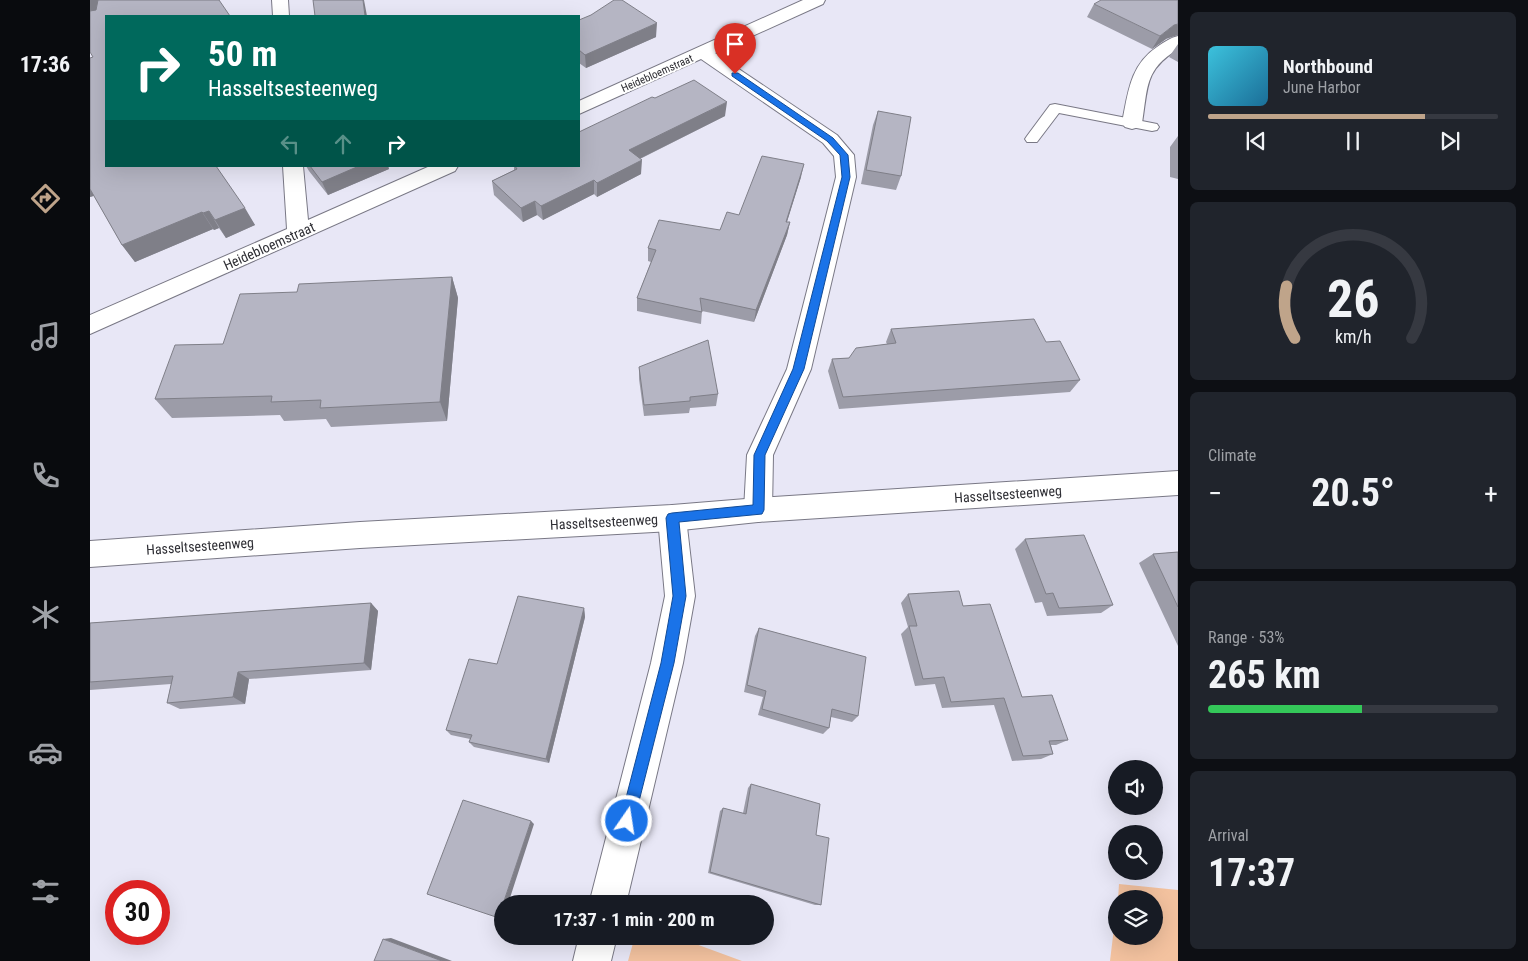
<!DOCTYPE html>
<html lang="en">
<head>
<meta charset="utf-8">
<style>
  :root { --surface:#171b24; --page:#20242c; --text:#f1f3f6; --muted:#9ea1a6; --line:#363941; --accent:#bfa48a }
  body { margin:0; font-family:"Roboto Condensed",sans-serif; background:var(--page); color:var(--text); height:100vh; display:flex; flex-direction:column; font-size:19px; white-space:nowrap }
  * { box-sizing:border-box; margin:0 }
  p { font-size:16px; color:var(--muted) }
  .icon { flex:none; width:28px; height:28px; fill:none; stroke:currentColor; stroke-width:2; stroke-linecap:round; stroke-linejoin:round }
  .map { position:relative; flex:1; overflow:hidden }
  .details { display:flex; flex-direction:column; gap:12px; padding:12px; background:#0d0f14; width:350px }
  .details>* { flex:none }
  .top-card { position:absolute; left:15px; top:15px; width:475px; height:152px; border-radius:0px; box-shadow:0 5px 20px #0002; background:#00695c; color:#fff; overflow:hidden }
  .tools { position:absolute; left:1018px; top:760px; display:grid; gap:10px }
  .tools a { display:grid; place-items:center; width:55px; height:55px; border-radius:50%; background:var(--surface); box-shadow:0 5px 20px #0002; font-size:25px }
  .speed { position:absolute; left:15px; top:880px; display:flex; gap:10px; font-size:25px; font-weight:700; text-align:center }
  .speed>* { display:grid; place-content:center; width:65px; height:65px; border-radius:50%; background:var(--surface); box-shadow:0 5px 20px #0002; line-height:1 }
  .speed .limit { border:8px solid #d22; background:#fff; color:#111 }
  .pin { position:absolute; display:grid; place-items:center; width:42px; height:42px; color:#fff; margin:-51px -21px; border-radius:50% 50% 50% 0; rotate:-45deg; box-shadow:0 0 5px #0007 }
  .pin .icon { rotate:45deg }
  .me { position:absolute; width:55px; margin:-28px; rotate:13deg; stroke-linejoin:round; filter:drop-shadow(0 0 4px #0008) }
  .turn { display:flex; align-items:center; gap:18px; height:105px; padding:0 20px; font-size:22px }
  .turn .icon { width:65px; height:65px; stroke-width:2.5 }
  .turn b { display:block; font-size:35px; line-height:42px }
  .lanes { display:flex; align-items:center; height:48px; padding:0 20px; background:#0003; justify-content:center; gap:25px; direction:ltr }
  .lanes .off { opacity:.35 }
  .big { font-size:38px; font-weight:700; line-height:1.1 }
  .details .tile { flex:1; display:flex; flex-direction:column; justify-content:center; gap:8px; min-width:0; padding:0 18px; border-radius:8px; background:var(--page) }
  .details .dial { align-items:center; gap:0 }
  .dial svg { height:130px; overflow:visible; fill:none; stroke:var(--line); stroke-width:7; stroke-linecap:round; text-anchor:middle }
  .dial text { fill:var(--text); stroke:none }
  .song { display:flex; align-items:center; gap:15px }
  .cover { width:60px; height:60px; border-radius:8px; background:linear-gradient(135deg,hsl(190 70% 55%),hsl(200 70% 35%)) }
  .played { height:5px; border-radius:2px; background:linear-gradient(90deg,var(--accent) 75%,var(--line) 75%) }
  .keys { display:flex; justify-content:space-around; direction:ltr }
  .heat { display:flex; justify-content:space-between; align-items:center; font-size:28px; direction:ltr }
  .charge { height:8px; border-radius:4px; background:linear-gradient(90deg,#34c759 53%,var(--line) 0) }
  .trip { position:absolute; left:404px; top:895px; width:280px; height:50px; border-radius:25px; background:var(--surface); box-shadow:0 5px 20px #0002; font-weight:700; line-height:50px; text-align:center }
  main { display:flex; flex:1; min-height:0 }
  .dock { display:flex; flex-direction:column; width:90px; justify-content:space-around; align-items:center; background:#090b0e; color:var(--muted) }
  .dock .icon { width:35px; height:35px }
  .dock .current { color:var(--accent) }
  .dock b { font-size:22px; color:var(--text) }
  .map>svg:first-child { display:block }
  .green { fill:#f3c29f }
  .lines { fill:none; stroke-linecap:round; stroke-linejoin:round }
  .lane-casing { stroke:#797885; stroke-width:2 }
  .street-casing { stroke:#797885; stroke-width:2 }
  .secondary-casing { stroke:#797885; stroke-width:2 }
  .lane { fill:#fff; fill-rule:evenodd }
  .street { fill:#fff; fill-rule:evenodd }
  .secondary { fill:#fff; fill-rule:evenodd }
  .wall { fill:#9c9ca8 }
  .shaded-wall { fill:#7f7f88 }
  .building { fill:#b5b5c3; stroke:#7f7f88 }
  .route { fill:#1a73e8; stroke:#114b97 }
  .labels { text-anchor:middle; stroke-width:4; stroke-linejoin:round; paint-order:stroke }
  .far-street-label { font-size:11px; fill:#2f2f35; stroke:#fff }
  .street-label { font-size:14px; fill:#2f2f35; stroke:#fff }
</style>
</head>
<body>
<main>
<nav class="dock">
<b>17:36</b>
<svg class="icon current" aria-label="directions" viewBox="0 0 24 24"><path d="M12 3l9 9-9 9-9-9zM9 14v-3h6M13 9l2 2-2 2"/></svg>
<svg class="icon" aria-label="music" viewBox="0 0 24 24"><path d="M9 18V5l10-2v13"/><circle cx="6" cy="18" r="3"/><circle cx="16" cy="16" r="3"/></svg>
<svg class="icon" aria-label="phone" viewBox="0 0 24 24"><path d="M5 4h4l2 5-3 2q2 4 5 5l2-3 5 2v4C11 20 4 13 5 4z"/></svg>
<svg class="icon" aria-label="climate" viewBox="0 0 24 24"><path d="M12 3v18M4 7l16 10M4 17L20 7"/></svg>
<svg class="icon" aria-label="car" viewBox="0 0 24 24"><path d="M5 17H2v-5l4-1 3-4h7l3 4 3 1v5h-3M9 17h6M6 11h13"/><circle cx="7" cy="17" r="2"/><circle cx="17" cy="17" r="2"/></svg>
<svg class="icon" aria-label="filters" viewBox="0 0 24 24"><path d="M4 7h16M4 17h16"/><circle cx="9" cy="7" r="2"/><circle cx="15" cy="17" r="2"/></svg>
</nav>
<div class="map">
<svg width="1088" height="961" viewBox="0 0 1088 961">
  <rect width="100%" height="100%" fill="#e8e7f6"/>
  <path class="green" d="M1029 884 1088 890V961H1020L1026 911V936H1064V899H1028Z
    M545 936H584L652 961H538Z"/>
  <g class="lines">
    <defs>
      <path id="lane" d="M965 104 1062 123 1067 124 1069 127 1067 130 1062 131 969 113 947 142H937L935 139 937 136 960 105Z"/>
      <path id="street" d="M182 0H198L199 16H183Z
        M713 0H735L733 4 625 53 747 135 764 155 766 177 721 369 683 455 682 510 678 519 668 522 658 519 654 510 657 455 697 369 746 177 744 156 733 143 611 59 489 114V101Z
        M1088 36V49C1054 70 1058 87 1052 123L1049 127 1042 129 1035 127 1032 123C1038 93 1040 65 1067 47 1074 42 1080 38 1088 36Z
        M193 166H213L218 220 340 166H368L365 171 0 334V315L197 229Z
        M582 505 592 509 596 518 605 596 593 663 536 904H499L561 663 575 596 568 518 572 509Z
        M489 936H527L521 961H483Z"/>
      <path id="secondary" d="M1088 471V495L668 522 582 531 270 548 0 567V541L270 522 582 505 668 498Z"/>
    </defs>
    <use href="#lane" class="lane-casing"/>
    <use href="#street" class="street-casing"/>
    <use href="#secondary" class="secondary-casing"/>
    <use href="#lane" class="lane"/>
    <use href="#street" class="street"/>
    <use href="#secondary" class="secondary"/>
  </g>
  <path class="wall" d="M1004 4 1076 39 1062 49 997 17Z
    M16 16 165 225 136 238 129 228 124 230 123 229 45 262 32 245 4 196 0 197Z
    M489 20 566 37 496 68 489 63Z
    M1088 44V62L1079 57Z
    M565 98 635 116 550 159 551 174 507 197 504 194 453 220 447 215 433 222 404 195 402 181 424 170V166H489Z
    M788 111 811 176 806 190 771 184 783 125Z
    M1088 136V179L1080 177V147Z
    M216 166H298L299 169 238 195 219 171Z
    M711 177 697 222H700L697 235 664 322 612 311 611 324 547 311V298L561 262 558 261V248L630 230 649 215Z
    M362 277 368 298 357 421 241 427 236 419 194 421 190 415 82 418 65 399 133 344 207 292Z
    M801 329 956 342 990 380 980 392 749 409 738 371 742 359 759 358 797 344 796 342Z
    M549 367 628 394 626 406 600 408 599 413 554 416 549 379Z
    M935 539 1023 605 1011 613 957 616 952 602 945 603 925 549Z
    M1088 552V646L1049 563 1063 554Z
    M818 594 873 606 932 697 978 740 966 745H961L963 754 951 759 922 761 904 705 852 708 845 684 825 686 811 634 818 627 811 603Z
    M281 603 288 611 281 670 159 679 155 704 90 709 77 703 81 684 0 690V623Z
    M494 608 495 617 459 763 384 747 379 742 380 739 361 735 356 730 407 664Z
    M669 628 768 716 762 722 741 717 739 728 733 734 668 715 673 697 654 692 665 636Z
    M661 784 726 835 731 905H725L618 873 630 811 633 808 653 813 658 788Z"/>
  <path class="shaded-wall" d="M0 0H11L19 15 0 19Z
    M273 0H274L277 16H275Z
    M567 23 566 37 496 68 495 55Z
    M1088 24V35L1076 39 1062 49 1070 36 1084 25Z
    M637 102 635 116 539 164V150Z
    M552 160 551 174 507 197V183Z
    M714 164 711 177 693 234 696 222Z
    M269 166H298L299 169 238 195 232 182Z
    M504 180V194L453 220 451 206Z
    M0 187 6 195 0 197Z
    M445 201 447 215 433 222 431 208Z
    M155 208 165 225 136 238 125 220Z
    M119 211 129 228 124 230 113 213Z
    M112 212 123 229 45 262 32 245Z
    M700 222 697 235 664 322 666 310Z
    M362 277 368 298 357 421 350 402Z
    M281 603 288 611 281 670 274 663Z
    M494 608 495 617 459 763 456 759Z
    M148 672 159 679 155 704 143 697Z
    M441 821 444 824 418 904H413Z
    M412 906V918H409Z
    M301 938 362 961H352L293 939Z"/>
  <path class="building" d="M8 0H129L140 16H16V166H126L155 208 125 220 119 211 113 213 112 212 32 245 0 189V58L3 57 0 52V11L6 10Z
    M223 0H273L275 16H225Z
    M524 0H532L567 23 495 55 489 50V20L501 15Z
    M1011 0H1088V24L1084 25 1070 36 1004 4Z
    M604 80 637 102 539 150 552 160 507 183 504 180 451 206 445 201 431 208 402 181 427 169 425 166H489V132L562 97 565 98Z
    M788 111 821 117 811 176 776 170Z
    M672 156 714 164 696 222H700L666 310 610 298 612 312 547 298 566 250 558 248 569 220 630 230 637 212 649 215Z
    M220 166H269L232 182Z
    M362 277 350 402 230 408 231 400 181 402 182 396 65 399 85 345 133 344 150 294 207 292 209 284Z
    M944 319 956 342 970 341 990 380 753 397 742 359 759 358 766 348 806 343 801 329Z
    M618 340 628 394 600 397V401L554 405 549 367Z
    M994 535 1023 605 969 608 963 593 956 594 935 539Z
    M1088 552V607L1063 554Z
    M869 591 873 606 900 604 932 697 962 695 978 740 959 741 963 754 933 756 914 698 861 702 854 677 833 679 819 626H827L818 594Z
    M428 596 494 608 456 759 379 742 382 735 356 730 379 659 407 664Z
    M281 603 274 663 148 672 143 697 77 703 83 676 0 682V623Z
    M669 628 776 657 768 716 742 709 739 728 672 709 676 691 657 685Z
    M661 784 730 804 726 835 739 838 731 905 620 872 633 808 656 814Z
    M373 800 441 821 413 904H412L409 918 337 894Z
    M293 939 352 961H284Z"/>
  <path class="route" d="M642 73H648L743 138 758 155 760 177 714 369 675 455 674 510 672 514 589 522 596 596 584 663 544 821 542 826 537 828 532 826 530 821 571 663 583 596 576 518 578 514 582 513 663 505 664 455 703 369 752 177 750 155 737 141 642 76Z"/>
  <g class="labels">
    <g class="far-street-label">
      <text transform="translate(567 73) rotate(-24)" y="4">Heidebloemstraat</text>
    </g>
    <g class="street-label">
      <text transform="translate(179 246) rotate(-24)" y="5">Heidebloemstraat</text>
      <text transform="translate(918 494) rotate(-4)" y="5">Hasseltsesteenweg</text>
      <text transform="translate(514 522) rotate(-3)" y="5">Hasseltsesteenweg</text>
      <text transform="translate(110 546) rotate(-4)" y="5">Hasseltsesteenweg</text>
    </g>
  </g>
</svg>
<div class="tools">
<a><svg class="icon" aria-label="sound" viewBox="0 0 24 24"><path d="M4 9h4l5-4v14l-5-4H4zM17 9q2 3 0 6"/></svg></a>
<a><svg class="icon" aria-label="search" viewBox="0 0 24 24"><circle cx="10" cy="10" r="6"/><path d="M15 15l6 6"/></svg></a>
<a><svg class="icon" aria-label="layers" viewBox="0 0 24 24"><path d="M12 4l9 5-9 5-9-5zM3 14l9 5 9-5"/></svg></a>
</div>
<div class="speed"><div class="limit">30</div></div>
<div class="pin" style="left:645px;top:74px;background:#d93025"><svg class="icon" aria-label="arrive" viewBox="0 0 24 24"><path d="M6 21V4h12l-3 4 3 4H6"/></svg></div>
<svg class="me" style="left:537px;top:821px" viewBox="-20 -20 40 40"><circle r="17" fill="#1a73e8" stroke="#fff" stroke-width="3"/><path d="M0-11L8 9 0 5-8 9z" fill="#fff"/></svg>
<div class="trip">17:37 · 1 min · 200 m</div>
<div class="top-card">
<div class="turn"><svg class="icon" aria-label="right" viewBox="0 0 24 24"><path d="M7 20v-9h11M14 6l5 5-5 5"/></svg><div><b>50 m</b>Hasseltsesteenweg</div></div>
<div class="lanes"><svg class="icon off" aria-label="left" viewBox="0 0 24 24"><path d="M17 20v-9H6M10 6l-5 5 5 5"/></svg><svg class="icon off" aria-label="ahead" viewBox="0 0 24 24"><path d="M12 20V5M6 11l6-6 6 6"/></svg><svg class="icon" aria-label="right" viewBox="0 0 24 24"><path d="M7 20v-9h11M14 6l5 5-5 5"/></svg></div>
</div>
</div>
<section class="details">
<div class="tile">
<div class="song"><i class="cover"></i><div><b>Northbound</b><p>June Harbor</p></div></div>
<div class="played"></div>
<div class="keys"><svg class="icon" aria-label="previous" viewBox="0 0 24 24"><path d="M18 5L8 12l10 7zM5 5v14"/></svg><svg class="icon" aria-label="pause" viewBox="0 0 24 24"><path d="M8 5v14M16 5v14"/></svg><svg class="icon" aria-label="next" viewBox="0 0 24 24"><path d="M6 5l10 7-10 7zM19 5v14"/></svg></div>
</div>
<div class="tile dial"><svg viewBox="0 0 100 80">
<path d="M14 69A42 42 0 1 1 86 69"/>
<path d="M14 69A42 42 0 0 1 9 37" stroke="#bfa48a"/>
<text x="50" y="56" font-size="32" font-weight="700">26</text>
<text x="50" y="72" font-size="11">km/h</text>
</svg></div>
<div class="tile"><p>Climate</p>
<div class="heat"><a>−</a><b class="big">20.5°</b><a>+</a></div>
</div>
<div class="tile"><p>Range · 53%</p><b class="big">265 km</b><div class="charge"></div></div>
<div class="tile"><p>Arrival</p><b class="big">17:37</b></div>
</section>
</main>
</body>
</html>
